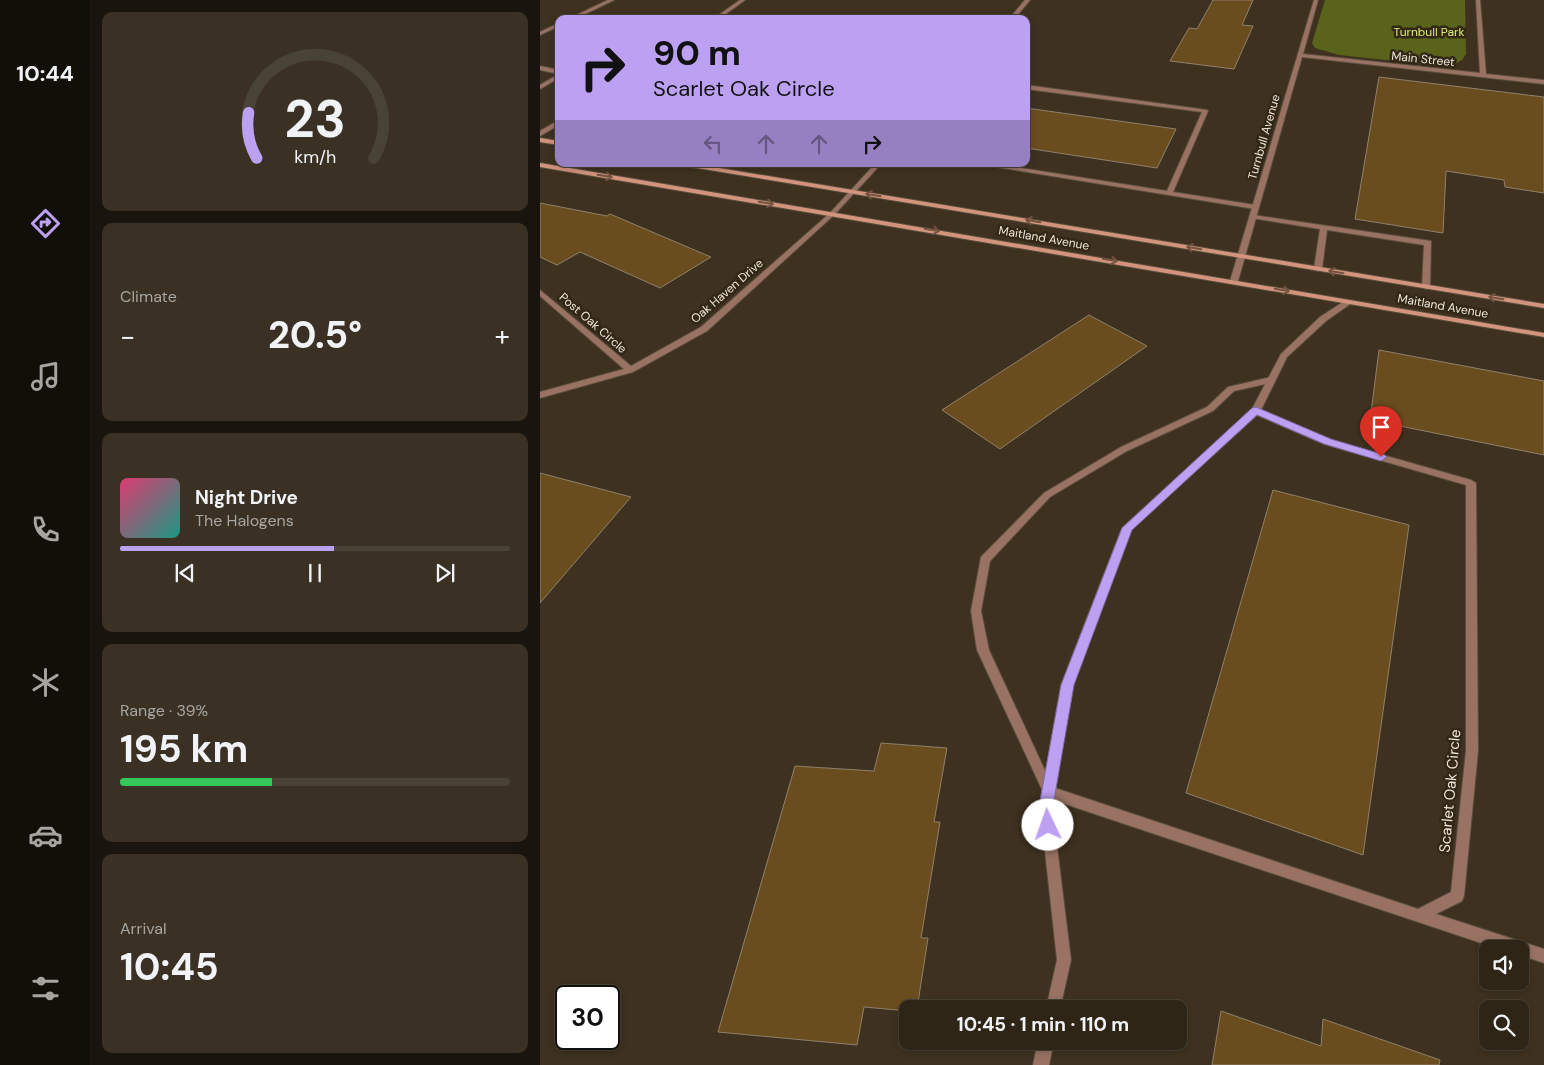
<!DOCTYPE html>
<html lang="en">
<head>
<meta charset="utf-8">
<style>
  body { margin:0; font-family:"DM Sans",sans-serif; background:#3a3124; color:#f1f3f6; height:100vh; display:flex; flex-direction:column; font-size:19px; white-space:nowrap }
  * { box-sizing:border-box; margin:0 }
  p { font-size:16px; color:#a7a5a1 }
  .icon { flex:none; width:28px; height:28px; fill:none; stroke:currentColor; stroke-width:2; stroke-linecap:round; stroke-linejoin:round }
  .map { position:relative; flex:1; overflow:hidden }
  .side { display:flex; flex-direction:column; gap:12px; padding:12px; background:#19140d; width:450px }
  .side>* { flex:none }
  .top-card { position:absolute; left:15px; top:15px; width:475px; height:152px; border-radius:10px; box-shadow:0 2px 8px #0003,0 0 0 1px #494236; background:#bca0f2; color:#111; overflow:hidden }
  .tools { position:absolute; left:939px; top:940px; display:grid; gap:10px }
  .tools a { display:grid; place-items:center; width:50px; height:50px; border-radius:10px; background:#2e2517; box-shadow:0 2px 8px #0003,0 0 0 1px #494236; font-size:25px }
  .speed { position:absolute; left:15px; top:985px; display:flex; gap:10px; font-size:25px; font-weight:700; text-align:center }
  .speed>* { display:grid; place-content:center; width:65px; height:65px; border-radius:50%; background:#2e2517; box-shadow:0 2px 8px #0003,0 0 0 1px #494236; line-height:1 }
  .speed .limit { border:2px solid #111; border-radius:8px; background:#fff; color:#111 }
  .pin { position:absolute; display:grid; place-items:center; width:42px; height:42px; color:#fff; margin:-51px -21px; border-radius:50% 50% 50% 0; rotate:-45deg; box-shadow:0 0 5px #0007 }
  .pin .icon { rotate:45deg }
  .me { position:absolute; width:55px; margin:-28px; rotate:357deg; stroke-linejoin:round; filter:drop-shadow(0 0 4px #0008) }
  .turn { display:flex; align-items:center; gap:18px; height:105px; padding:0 15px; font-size:22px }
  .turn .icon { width:65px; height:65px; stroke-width:2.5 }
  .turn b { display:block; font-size:35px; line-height:42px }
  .lanes { display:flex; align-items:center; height:48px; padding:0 15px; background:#0003; justify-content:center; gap:25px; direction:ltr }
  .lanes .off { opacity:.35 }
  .big { font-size:38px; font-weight:700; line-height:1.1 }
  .side .card { flex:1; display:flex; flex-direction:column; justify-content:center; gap:8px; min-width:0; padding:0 18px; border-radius:10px; background:#3a3124 }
  .side .dial { align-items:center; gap:0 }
  .dial svg { height:130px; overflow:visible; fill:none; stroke:#494236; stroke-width:7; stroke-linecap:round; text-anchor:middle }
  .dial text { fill:#f1f3f6; stroke:none }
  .song { display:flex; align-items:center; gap:15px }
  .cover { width:60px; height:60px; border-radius:8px; background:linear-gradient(135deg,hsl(340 70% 55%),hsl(170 70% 35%)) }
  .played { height:5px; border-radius:2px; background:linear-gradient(90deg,#bca0f2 55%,#494236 55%) }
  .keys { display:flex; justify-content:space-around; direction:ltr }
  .heat { display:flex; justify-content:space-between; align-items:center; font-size:28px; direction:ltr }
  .charge { height:8px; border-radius:4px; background:linear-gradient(90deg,#34c759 39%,#494236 0) }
  .trip { position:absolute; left:359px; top:1000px; width:288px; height:50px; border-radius:10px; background:#2e2517; box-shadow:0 2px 8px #0003,0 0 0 1px #494236; font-weight:700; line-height:50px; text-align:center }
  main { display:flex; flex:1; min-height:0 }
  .menu { display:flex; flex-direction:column; width:90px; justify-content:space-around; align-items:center; background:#120f09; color:#a7a5a1 }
  .menu .icon { width:35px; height:35px }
  .menu .active { color:#bca0f2 }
  .menu b { font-size:22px; color:#f1f3f6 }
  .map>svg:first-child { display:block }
  .green { fill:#596319 }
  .building { fill:#6a4d1f; stroke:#8f806b }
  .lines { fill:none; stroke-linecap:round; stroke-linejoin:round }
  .service-casing { stroke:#5a4e3d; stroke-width:2 }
  .minor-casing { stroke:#5a4e3d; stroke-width:2 }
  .tertiary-casing { stroke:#5a4e3d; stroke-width:2 }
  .secondary-casing { stroke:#5a4e3d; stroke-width:2 }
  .service { fill:#997264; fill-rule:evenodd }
  .minor { fill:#997264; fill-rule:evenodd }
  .tertiary { fill:#997264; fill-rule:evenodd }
  .secondary { fill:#d3947e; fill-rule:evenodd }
  .oneway { stroke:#73533f }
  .route { fill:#bca0f2; stroke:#7a689d }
  .labels { text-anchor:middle; stroke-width:5; stroke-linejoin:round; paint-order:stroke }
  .far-park-label { font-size:12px; fill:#daee71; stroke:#332715 }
  .far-street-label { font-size:12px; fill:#eee6db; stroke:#332715 }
  .street-label { font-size:15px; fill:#eee6db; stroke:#332715 }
</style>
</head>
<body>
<main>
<nav class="menu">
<b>10:44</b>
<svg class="icon active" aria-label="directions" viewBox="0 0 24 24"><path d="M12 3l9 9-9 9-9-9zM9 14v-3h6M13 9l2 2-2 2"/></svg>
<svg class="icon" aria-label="music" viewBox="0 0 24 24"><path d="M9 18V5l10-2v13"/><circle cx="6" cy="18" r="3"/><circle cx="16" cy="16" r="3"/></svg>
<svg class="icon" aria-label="phone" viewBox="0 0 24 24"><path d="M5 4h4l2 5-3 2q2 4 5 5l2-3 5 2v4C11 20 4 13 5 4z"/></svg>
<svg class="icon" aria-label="climate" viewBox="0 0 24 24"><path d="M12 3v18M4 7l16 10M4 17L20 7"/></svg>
<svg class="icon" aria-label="car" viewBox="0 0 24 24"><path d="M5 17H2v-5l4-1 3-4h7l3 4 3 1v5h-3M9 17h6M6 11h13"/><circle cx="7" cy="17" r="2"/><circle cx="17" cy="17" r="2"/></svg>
<svg class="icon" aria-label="filters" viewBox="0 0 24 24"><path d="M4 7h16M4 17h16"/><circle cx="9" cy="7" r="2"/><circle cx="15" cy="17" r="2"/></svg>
</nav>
<section class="side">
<div class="card dial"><svg viewBox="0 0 100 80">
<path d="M14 69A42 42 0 1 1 86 69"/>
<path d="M14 69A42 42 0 0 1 9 41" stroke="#bca0f2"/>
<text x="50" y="56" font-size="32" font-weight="700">23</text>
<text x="50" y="72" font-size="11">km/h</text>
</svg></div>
<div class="card"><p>Climate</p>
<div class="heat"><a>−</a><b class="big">20.5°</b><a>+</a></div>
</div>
<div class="card">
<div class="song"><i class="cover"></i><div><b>Night Drive</b><p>The Halogens</p></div></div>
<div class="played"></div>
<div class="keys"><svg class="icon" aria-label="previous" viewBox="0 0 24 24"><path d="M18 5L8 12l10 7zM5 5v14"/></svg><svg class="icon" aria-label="pause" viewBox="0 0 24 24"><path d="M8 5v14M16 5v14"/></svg><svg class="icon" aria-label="next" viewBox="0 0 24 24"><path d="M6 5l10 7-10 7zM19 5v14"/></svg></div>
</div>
<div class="card"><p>Range · 39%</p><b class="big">195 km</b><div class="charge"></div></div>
<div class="card"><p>Arrival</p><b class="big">10:45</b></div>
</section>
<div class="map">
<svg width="1004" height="1065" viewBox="0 0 1004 1065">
  <rect width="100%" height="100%" fill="#3e311f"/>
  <path class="green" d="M785,0H925L926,54L922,60L911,66L893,65L799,55L775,48L772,43Z"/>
  <g class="building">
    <path d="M673,0H713L702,25L713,26L694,69L630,61L649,28L657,29Z"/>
    <path d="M839,77L1004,97V193L965,187L964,180L906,171L903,233L815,219Z"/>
    <path d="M486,108L636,129L617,168L486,148Z"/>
    <path d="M0,203L67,216L70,214L171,257L120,288L40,252L17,265L0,257Z"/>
    <path d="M549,315L607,346L460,449L402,410Z"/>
    <path d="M839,350L1004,381V455L830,420Z"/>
    <path d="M0,473L91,497L0,603Z"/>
    <path d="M733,490L869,525L823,855L646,793Z"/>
    <path d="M341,743L407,748L394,822H400L381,938H388L377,1009H368V1011L324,1007L317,1045L178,1032L255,766L334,771Z"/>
    <path d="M681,1011L781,1046L783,1019L900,1060L899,1065H672Z"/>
  </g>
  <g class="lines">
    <g class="service-casing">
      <g id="service">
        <path d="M68,0H74L35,19H28Z"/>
        <path d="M19,23V26L0,35V32Z"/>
        <path d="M0,66L19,70V74L0,70Z"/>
        <path d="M19,74V78L0,89V85Z"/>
        <path d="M486,85L667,110L668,111L633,192L715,205L718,207L715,209L444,165L443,164H456L627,191L662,112L486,89Z"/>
        <path d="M713,215L891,241L890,287L886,289L882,287L884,245L787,230L782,269L778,271L774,269L780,229L711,218L710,217Z"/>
        <path d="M731,377L734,378V382L694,391L673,411L587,451L510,497L450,561L441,611L449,650L515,792L513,796L509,798L505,796L437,650L431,611L441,557L504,493L581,447L667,407L688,387Z"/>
      </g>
    </g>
    <g class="minor-casing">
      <g id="minor">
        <path d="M200,0H205L179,19H173Z"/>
        <path d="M774,0H778L763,54L940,73L936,0H940L946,74L1004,80V84L762,57L698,281L694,283H691L690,281Z"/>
        <path d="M19,120V125L0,136V131Z"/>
        <path d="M290,213L295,214L167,331L93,372L0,398V392L84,369L0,296V290L91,366L161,327Z"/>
        <path d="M806,300H809L813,302L786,321L747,357L721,410L790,440L931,480L936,483L938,751L924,896L922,901L896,914L1004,949V963L980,955V949H959L513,800L512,806L531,960L520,1009H506L517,960L500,806L521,685L582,528L712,409L741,354L780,317ZM717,415L784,444L926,485V751L911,892L878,909L515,788L533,685L591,530Z"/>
        <path d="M498,1041H514L509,1065H493Z"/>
      </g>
    </g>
    <g class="tertiary-casing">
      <g id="tertiary">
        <path d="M485,0H490L474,19H469Z"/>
        <path d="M335,164H341L294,215H290V213Z"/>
      </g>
    </g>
    <g class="secondary-casing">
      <g id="secondary">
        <path d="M0,138L19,141V145L0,142Z"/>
        <path d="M0,163L1004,333V337L0,167Z"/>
        <path d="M142,164H155L1004,304V308L145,166Z"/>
      </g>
    </g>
    <use href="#service" class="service"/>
    <use href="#minor" class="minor"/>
    <use href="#tertiary" class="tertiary"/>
    <use href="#secondary" class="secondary"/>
  </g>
  <defs><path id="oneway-shaft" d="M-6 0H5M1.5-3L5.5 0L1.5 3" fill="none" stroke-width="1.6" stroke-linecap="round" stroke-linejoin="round" transform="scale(1.25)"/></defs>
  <g class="oneway">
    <use href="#oneway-shaft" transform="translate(65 176) rotate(10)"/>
    <use href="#oneway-shaft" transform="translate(333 195) rotate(-171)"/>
    <use href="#oneway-shaft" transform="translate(226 203) rotate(10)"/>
    <use href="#oneway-shaft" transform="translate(493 221) rotate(-171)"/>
    <use href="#oneway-shaft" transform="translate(392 230) rotate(10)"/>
    <use href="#oneway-shaft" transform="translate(654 248) rotate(-171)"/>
    <use href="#oneway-shaft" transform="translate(570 260) rotate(10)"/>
    <use href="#oneway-shaft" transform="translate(796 272) rotate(-171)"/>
    <use href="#oneway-shaft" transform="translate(742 290) rotate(10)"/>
    <use href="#oneway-shaft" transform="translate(956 298) rotate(-171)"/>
  </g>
  <path class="route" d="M716,407L791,439L845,455L847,457L841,461L784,444L717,415L592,530L534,685L513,806L515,825L513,830L508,832L503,830L499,806L521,685L582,528L712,408Z"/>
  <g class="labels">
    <g class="far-park-label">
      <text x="889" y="36">Turnbull Park</text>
    </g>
    <g class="far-street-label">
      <text transform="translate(883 59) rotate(6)" y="4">Main Street</text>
      <text transform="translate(724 137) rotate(-74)" y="4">Turnbull Avenue</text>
      <text transform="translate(504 238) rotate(10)" y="4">Maitland Avenue</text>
      <text transform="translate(187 291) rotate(-41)" y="4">Oak Haven Drive</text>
      <text transform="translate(903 306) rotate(10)" y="4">Maitland Avenue</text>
      <text transform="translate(53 323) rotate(41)" y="4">Post Oak Circle</text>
    </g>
    <g class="street-label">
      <text transform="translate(910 791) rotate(-85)" y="5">Scarlet Oak Circle</text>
    </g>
  </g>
</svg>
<div class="tools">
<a><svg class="icon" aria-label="sound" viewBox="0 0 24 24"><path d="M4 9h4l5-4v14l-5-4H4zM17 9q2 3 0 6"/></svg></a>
<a><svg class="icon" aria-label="search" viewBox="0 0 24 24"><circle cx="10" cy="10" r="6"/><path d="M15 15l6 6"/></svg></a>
</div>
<div class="speed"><div class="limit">30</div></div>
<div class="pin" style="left:841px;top:457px;background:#d93025"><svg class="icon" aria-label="arrive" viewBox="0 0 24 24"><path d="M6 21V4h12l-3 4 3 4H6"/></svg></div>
<svg class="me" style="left:508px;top:825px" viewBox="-20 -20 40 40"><circle r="19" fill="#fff"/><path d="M0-13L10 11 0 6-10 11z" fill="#bca0f2"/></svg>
<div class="trip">10:45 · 1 min · 110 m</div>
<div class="top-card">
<div class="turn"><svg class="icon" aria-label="right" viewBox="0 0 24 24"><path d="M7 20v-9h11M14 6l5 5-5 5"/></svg><div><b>90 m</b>Scarlet Oak Circle</div></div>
<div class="lanes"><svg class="icon off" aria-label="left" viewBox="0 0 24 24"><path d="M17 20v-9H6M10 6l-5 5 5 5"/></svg><svg class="icon off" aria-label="ahead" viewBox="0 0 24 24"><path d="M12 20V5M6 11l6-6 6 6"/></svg><svg class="icon off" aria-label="ahead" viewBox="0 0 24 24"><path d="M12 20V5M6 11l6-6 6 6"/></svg><svg class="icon" aria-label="right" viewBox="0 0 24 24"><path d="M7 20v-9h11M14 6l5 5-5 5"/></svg></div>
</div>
</div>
</main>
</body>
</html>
